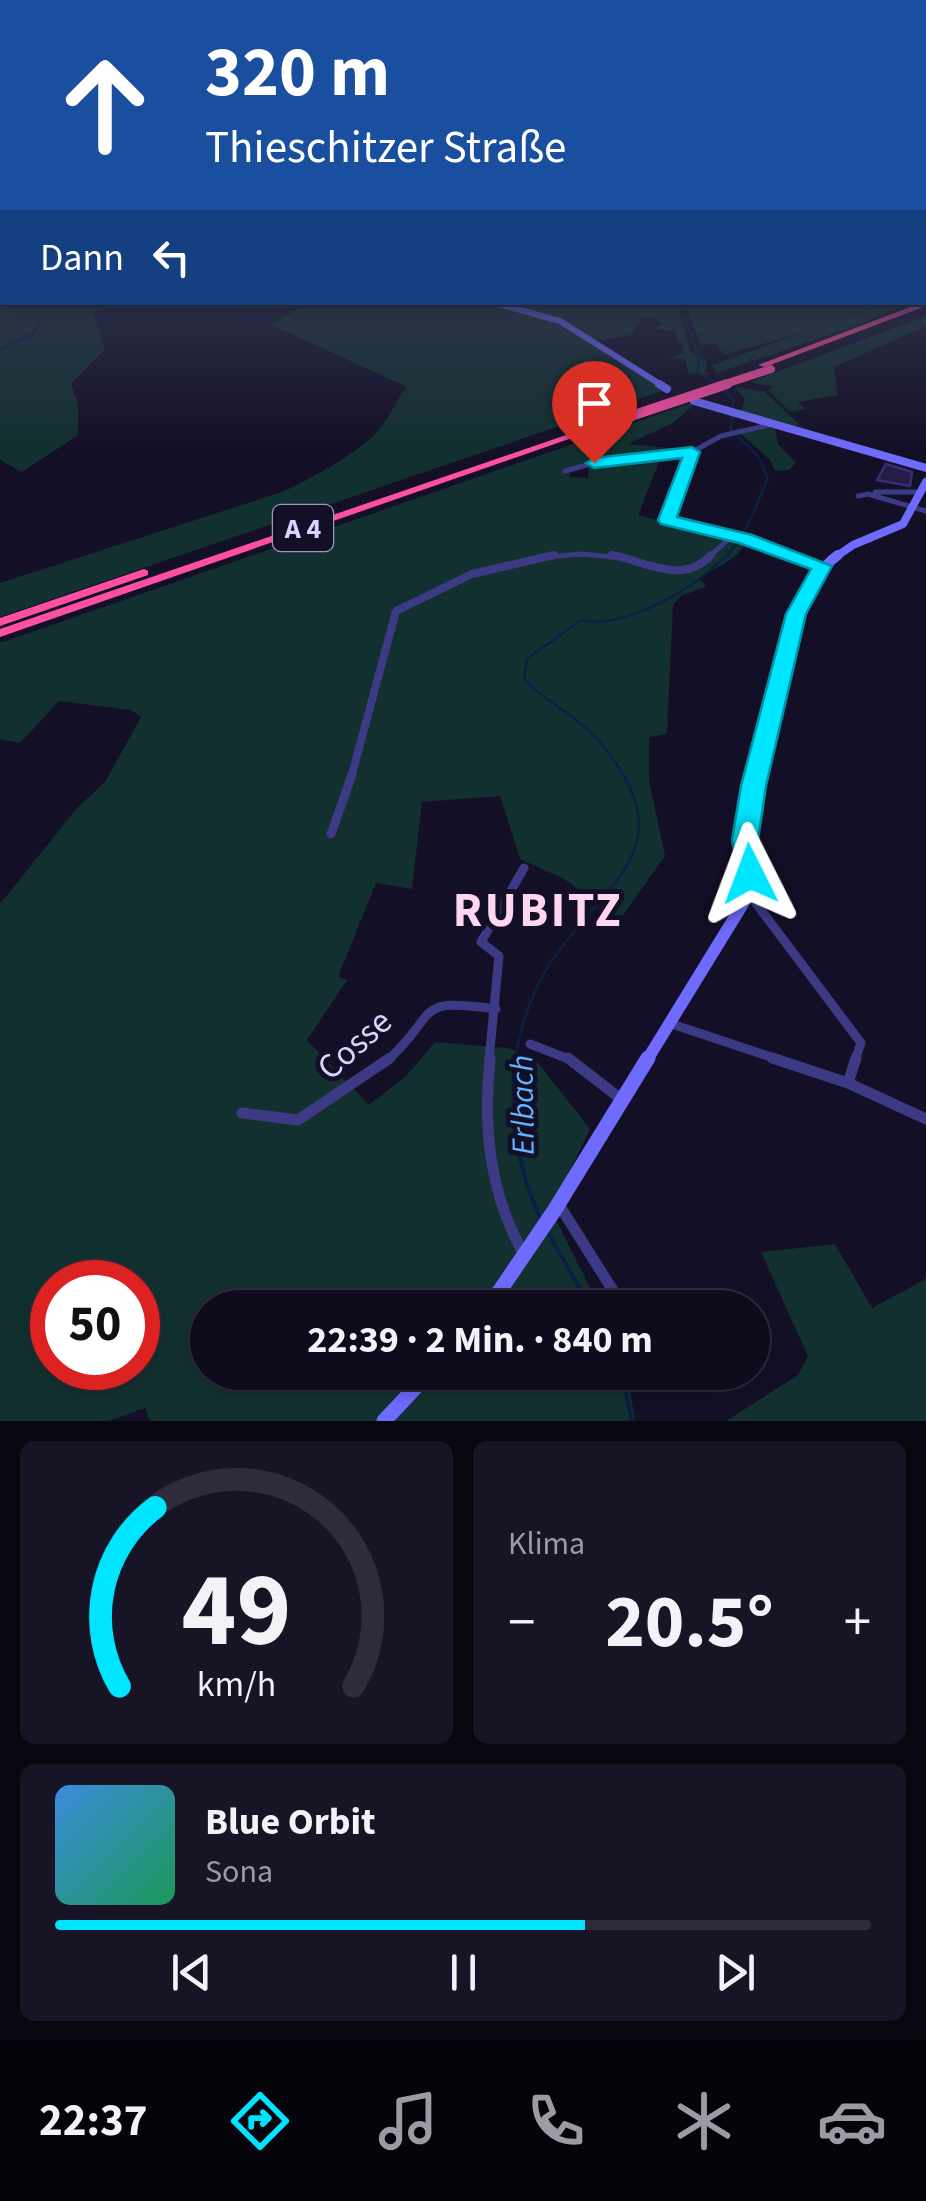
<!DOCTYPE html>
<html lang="de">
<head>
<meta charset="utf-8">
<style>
  body { margin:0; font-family:"Source Sans 3",sans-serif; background:#171425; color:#f1f3f6; height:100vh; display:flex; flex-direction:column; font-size:38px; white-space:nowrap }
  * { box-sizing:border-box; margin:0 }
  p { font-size:32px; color:#9b9ba3 }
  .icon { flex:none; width:55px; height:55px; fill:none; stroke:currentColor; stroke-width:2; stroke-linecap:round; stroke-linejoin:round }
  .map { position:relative; height:1421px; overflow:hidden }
  .details { display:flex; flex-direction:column; gap:20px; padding:20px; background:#08060f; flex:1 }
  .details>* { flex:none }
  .top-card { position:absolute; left:0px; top:0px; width:928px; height:305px; box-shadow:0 5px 15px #0003,0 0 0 2px #2e2b3b; background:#1a4fa0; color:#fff; overflow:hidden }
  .speed { position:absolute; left:30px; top:1260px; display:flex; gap:20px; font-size:50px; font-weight:700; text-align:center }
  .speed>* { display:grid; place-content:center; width:130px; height:130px; border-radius:50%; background:#0e0b1c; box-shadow:0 5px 15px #0003,0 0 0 2px #2e2b3b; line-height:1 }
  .speed .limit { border:15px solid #d22; background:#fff; color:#111 }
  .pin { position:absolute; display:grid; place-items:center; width:85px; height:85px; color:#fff; margin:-102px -42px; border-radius:50% 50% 50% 0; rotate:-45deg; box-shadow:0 0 10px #0007 }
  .pin .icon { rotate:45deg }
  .me { position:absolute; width:110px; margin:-55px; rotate:357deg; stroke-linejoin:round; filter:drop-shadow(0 0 8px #0008) }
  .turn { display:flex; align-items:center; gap:35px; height:210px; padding:0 40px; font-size:45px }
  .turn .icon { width:130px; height:130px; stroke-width:2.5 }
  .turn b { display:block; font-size:70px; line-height:85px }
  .then { display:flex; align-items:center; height:95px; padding:0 40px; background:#0003; gap:20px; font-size:38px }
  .big { font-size:75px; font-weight:700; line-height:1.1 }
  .details .tile { flex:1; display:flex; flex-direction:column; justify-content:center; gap:15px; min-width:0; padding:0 35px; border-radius:15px; background:#171425 }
  .details .dial { align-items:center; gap:0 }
  .dial svg { height:260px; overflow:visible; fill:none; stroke:#2e2b3b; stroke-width:7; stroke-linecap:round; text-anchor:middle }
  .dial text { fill:#f1f3f6; stroke:none }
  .song { display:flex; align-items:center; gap:30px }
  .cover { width:120px; height:120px; border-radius:15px; background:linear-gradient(135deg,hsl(210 70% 55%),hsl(150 70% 35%)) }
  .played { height:10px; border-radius:5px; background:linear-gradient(90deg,#00e5ff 65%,#2e2b3b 65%) }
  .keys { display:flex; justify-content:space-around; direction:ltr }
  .heat { display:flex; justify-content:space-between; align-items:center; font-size:55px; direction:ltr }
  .details .tiles { flex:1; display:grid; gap:20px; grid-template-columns:1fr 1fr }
  .tile:last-child { grid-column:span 2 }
  .trip { position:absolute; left:190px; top:1290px; width:580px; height:100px; border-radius:50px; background:#0e0b1c; box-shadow:0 5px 15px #0003,0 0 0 2px #2e2b3b; font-weight:700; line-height:100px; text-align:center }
  .tabs { display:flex; height:160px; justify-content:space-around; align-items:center; background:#06040b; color:#9b9ba3 }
  .tabs .icon { width:70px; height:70px }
  .tabs .active { color:#00e5ff }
  .tabs b { font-size:45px; color:#f1f3f6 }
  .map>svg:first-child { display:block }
  .green { fill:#12302f; fill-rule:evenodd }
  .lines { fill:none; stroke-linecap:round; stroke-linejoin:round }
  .stream-far1 { stroke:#0a1f44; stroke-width:2.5 }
  .stream { stroke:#0a1f44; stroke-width:4 }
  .building { fill:#241b47; stroke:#3b2d73; stroke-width:2.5 }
  .street-far3 { stroke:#3d3a85; stroke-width:5 }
  .street-far2 { stroke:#3d3a85; stroke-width:8 }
  .street-far1 { stroke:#3d3a85; stroke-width:9 }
  .street { stroke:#3d3a85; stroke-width:11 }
  .secondary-far4 { stroke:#6f6bff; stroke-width:6 }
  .secondary-far3 { stroke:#6f6bff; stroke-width:8 }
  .secondary-far2 { stroke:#6f6bff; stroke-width:10 }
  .secondary-far1 { stroke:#6f6bff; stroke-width:12 }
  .secondary { stroke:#6f6bff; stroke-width:15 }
  .highway { fill:#ff4fa3; fill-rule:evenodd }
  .highway-bridge-far1 { stroke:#ff4fa3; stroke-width:8 }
  .highway-bridge { stroke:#ff4fa3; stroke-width:10 }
  .route { fill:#00e5ff; stroke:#0095a6; stroke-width:2.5 }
  .labels { text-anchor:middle; stroke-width:10; stroke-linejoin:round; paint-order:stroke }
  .shield { fill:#130f26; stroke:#9e99be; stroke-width:2.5 }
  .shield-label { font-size:28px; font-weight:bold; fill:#d9d4ff }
  .water-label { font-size:32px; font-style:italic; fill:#62b6ff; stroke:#130f26 }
  .near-street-label { font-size:35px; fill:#d9d4ff; stroke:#130f26 }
  .near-district-label { font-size:48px; font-weight:bold; letter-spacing:2.5px; fill:#ffd6f0; stroke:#130f26 }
</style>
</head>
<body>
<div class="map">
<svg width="926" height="1421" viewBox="0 0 926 1421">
  <rect width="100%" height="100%" fill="#130f26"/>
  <g class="green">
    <path d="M0,252L2,302L115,303L93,312L105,349L71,384L78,404V435L22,472L0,460Z"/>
    <path d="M486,302L562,324L665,390L0,617V583L282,492C314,477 350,458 376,433C387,423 396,400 407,387L272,325L307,303Z"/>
    <path d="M502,303H672L678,307L690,351L707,361L705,371L710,375L688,373L685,359L670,358L683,353V346L676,339L677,331L655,329L662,323L657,319L642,318L630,336L595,340L554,317Z"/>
    <path d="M685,303H883L813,329L887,303H910L849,328L717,373L712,365L810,330L724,355L716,344L701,345Z"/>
    <path d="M926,316V326L834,367L838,395L798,402L805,409L790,412L768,390L774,387L750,382Z"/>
    <path d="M739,387L765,392L802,427L740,413L745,399L735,388Z"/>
    <path d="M691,403L695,404L671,424L628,444L690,450L593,462L571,470L569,477L589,478L588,466L595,464L661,457L638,515L745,545L736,556L699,579L707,586L681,596L673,605L667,734L649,737V781L665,856L620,919L564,879L520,859L500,796L422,802L412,889L376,883L338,977L347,980L307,1040L369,1105L406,1076L435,1042L506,1048L532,1055L590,1129L551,1210L600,1307L208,1308V1372L627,1373L635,1421H150L145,1408L109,1421H0V904L77,808L105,782L141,717L131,710L59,701L20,743L0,739V643ZM52,1282H138V1368H52Z"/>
    <path d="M763,427L775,428L778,444L796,463L789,470L775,471L770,460L740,433Z"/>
    <path d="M791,614L803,619L769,775L753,767Z"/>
    <path d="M835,1244L872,1308L926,1279V1421H726L798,1375L808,1356L761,1252Z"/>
  </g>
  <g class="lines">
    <g class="stream-far1">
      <path d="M679,302L699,359L697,372L717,384"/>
      <path d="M0,350L33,334L52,302"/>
      <path d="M515,1060C521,1025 532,989 553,959C609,878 686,848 601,743C579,717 547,703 524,679L527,659L581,620C628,631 709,581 737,543C751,523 758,500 768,479L758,456L731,430L734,402L724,388"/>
    </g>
    <g class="stream">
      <path d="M515,1058C510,1116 516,1166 541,1220"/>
      <path d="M547,1231L591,1308"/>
      <path d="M621,1372L632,1421"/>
    </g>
  </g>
  <path class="building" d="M886,464L912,472L910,486L877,480Z"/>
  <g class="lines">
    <g class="street-far3">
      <path d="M692,452L667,520L745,539L799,558"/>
      <path d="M565,471L594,463L692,452L721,436L773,424"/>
      <path d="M875,492H920"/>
      <path d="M858,496L868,494L926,511"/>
      <path d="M536,558L582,554L624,558"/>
      <path d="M708,558L732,536"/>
    </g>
    <g class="street-far2">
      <path d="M612,555C645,561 683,586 711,555"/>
      <path d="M791,555L822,566"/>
      <path d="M351,778L396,611L472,574L554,555"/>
    </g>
    <g class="street-far1">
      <path d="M331,834L352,775"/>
      <path d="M749,894L861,1043L855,1060"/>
      <path d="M672,1024L780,1060"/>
      <path d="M530,1044L571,1060"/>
      <path d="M388,1060C441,1012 411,997 496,1009"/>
      <path d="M489,1060L499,956L481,942L524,868"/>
    </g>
    <g class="street">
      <path d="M490,1058C483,1127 489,1195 525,1256"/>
      <path d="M568,1058L621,1099"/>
      <path d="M772,1058L848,1083L926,1119"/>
      <path d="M848,1083L856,1058"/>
      <path d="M242,1113L298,1120L390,1058"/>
      <path d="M558,1203L624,1308"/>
    </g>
    <path class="secondary-far4" d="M491,302L560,321L663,386"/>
    <g class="secondary-far3">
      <path d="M659,384L667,389"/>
      <path d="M694,401L926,468"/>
      <path d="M834,558L853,545L903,524L926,482"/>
    </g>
    <path class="secondary-far2" d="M756,778C770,719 788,589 838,555"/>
    <path class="secondary-far1" d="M647,1060L749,894L745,840L757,775"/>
    <g class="secondary">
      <path d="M488,1308L554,1211L648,1058"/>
      <path d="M384,1421L430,1372"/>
    </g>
    <g class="highway">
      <path d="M926,301V306L765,367L758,365Z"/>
      <path d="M604,422L612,424L0,637V629Z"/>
      <path d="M144,569L148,571V575L0,626V618Z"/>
    </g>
    <path class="highway-bridge-far1" d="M719,386L771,369"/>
    <path class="highway-bridge" d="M607,424L727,384"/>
  </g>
  <linearGradient id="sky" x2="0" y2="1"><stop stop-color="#0a0815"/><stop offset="0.56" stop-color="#333752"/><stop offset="1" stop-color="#333752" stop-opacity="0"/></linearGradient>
  <rect width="926" height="450" fill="url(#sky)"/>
  <path class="route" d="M692,447L700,452L677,517L752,535L832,566L806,614L766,786L758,840L763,874L759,882L750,885L740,882L732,840L741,786L786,614L811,569L739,543L661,524L658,520L682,458L594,468L586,463L594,458Z"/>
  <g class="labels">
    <rect class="shield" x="273" y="505" width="60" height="46" rx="8"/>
    <g class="shield-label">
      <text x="303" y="538">A 4</text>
    </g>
    <g class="water-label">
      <text transform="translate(522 1105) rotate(-91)" y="11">Erlbach</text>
    </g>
    <g class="near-street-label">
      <text transform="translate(354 1044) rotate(-42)" y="12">Cosse</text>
    </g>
    <g class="near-district-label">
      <text x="538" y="926">RUBITZ</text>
    </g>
  </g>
</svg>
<div class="speed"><div class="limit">50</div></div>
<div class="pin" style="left:594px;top:463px;background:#d93025"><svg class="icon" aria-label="arrive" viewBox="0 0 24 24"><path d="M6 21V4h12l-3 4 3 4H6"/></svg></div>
<svg class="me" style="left:750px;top:874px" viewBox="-20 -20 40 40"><path d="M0-17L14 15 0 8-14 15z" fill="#00e5ff" stroke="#fff" stroke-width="4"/></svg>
<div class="trip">22:39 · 2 Min. · 840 m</div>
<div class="top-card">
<div class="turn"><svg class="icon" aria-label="ahead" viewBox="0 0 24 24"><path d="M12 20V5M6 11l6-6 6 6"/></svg><div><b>320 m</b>Thieschitzer Straße</div></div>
<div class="then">Dann<svg class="icon" aria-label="left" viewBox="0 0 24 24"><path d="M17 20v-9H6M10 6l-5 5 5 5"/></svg></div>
</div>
</div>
<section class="details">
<div class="tiles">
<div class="tile dial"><svg viewBox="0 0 100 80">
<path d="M14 69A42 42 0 1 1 86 69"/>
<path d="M14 69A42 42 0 0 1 25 14" stroke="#00e5ff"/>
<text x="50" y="56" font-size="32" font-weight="700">49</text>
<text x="50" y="72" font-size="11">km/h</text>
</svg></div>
<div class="tile"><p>Klima</p>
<div class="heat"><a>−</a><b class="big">20.5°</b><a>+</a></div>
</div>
<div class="tile">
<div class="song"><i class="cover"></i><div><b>Blue Orbit</b><p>Sona</p></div></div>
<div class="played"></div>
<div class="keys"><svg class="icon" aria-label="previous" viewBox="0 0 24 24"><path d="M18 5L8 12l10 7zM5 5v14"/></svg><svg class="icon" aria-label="pause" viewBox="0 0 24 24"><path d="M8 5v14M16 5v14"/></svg><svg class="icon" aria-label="next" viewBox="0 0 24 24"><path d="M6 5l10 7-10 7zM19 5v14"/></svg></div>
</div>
</div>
</section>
<nav class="tabs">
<b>22:37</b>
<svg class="icon active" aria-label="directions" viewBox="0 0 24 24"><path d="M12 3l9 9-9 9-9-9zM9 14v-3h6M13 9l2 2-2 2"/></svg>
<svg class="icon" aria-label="music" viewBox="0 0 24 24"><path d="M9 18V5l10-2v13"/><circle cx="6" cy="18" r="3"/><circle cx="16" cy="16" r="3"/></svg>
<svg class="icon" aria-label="phone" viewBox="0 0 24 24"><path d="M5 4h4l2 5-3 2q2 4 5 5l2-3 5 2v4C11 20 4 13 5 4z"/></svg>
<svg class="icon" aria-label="climate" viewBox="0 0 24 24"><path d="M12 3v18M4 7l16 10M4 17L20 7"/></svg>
<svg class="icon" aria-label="car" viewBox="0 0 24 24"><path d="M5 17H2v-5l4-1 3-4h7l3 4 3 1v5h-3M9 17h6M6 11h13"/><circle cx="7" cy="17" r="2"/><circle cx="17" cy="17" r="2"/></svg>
</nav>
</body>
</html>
